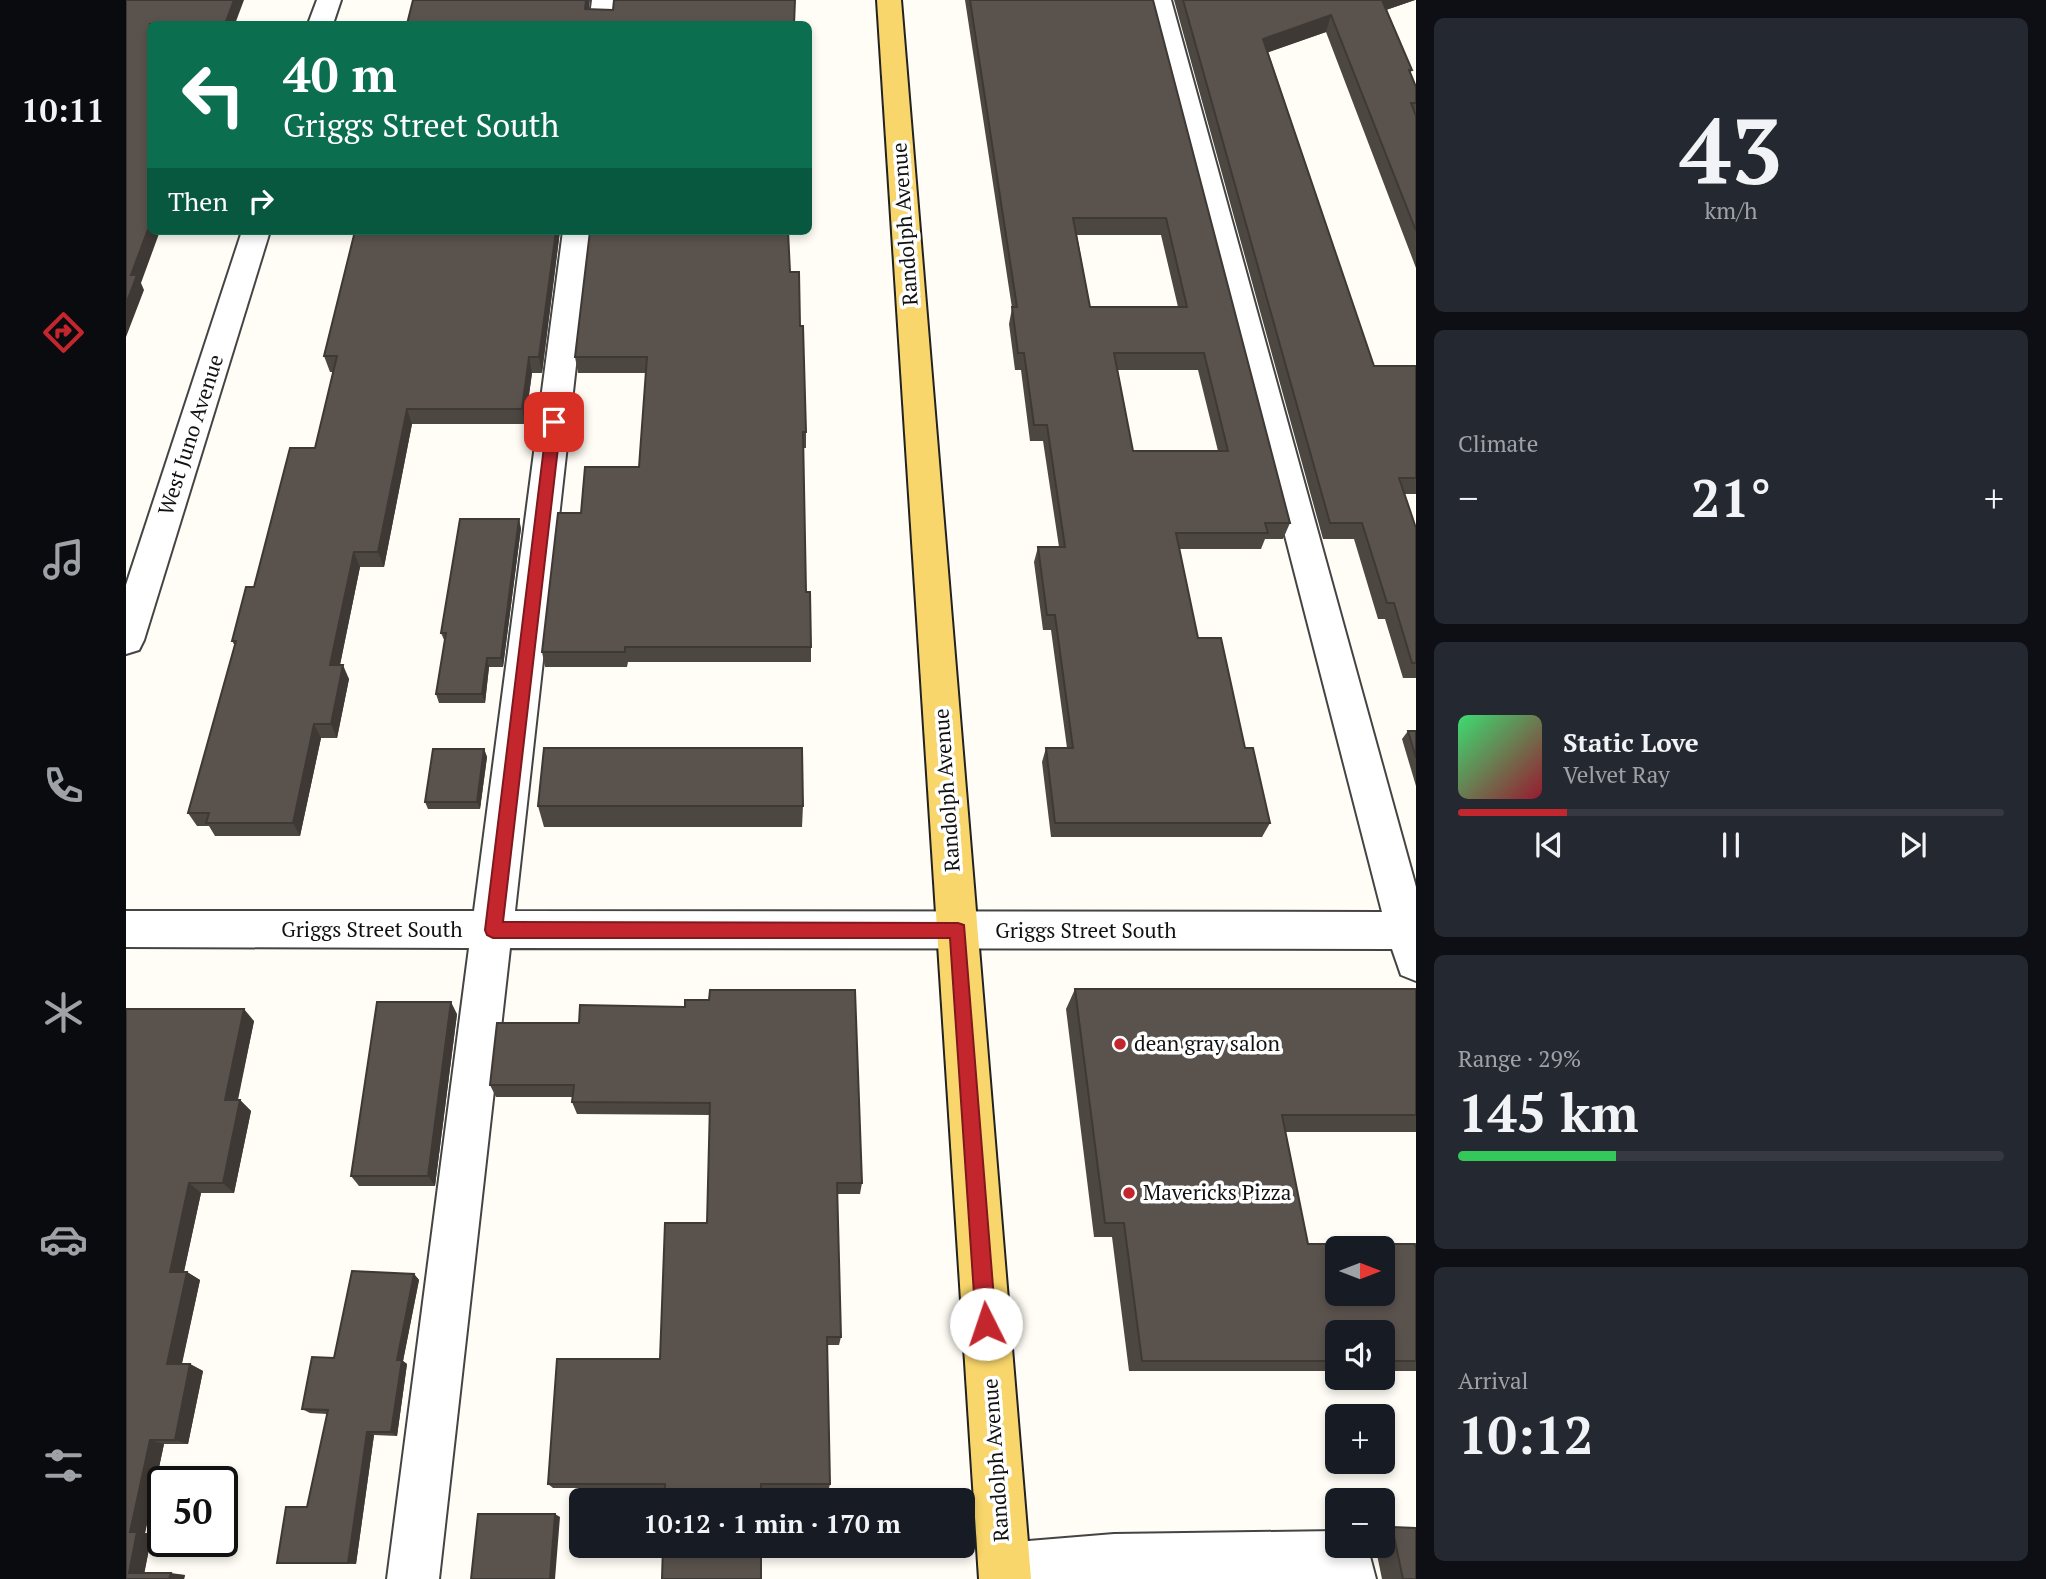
<!DOCTYPE html>
<html lang="en">
<head>
<meta charset="utf-8">
<style>
  body { margin:0; font-family:"PT Serif",serif; background:#242831; color:#f1f3f6; height:100vh; display:flex; flex-direction:column; font-size:26px; white-space:nowrap }
  * { box-sizing:border-box; margin:0 }
  p { font-size:23px; color:#9ea1a6 }
  .icon { flex:none; width:38px; height:38px; fill:none; stroke:currentColor; stroke-width:2; stroke-linecap:round; stroke-linejoin:round }
  .map { position:relative; flex:1; overflow:hidden }
  .sheet { display:flex; flex-direction:column; gap:18px; padding:18px; background:#0d0f14; width:630px }
  .sheet>* { flex:none }
  .top-card { position:absolute; left:21px; top:21px; width:665px; height:214px; border-radius:10px; box-shadow:0 4px 10px #0003; background:#0b6e4f; color:#fff; overflow:hidden }
  .needle { width:46px; rotate:90deg }
  .fabs { position:absolute; left:1199px; top:1236px; display:grid; gap:14px }
  .fabs a { display:grid; place-items:center; width:70px; height:70px; border-radius:10px; background:#171b24; box-shadow:0 4px 10px #0003; font-size:35px }
  .speed { position:absolute; left:21px; top:1466px; display:flex; gap:14px; font-size:35px; font-weight:700; text-align:center }
  .speed>* { display:grid; place-content:center; width:91px; height:91px; border-radius:50%; background:#171b24; box-shadow:0 4px 10px #0003; line-height:1 }
  .speed .limit { border:4px solid #111; border-radius:10px; background:#fff; color:#111 }
  .pin { position:absolute; display:grid; place-items:center; width:60px; height:60px; color:#fff; margin:-30px; border-radius:14px; box-shadow:0 4px 10px #0006 }
  .me { position:absolute; width:77px; margin:-38px; rotate:356deg; stroke-linejoin:round; filter:drop-shadow(0 0 5px #0008) }
  .turn { display:flex; align-items:center; gap:24px; height:147px; padding:0 21px; font-size:32px }
  .turn .icon { width:91px; height:91px; stroke-width:2.5 }
  .turn b { display:block; font-size:49px; line-height:60px }
  .then { display:flex; align-items:center; height:66px; padding:0 21px; background:#0003; gap:14px; font-size:26px }
  .big { font-size:52px; font-weight:700; line-height:1.1 }
  .sheet .card { flex:1; display:flex; flex-direction:column; justify-content:center; gap:10px; min-width:0; padding:0 24px; border-radius:10px; background:#242831 }
  .sheet .dial { align-items:center; gap:0 }
  .dial b { font-size:91px; line-height:1 }
  .song { display:flex; align-items:center; gap:21px }
  .cover { width:84px; height:84px; border-radius:10px; background:linear-gradient(135deg,hsl(140 70% 55%),hsl(350 70% 35%)) }
  .played { height:7px; border-radius:4px; background:linear-gradient(90deg,#c4262e 20%,#363941 20%) }
  .keys { display:flex; justify-content:space-around; direction:ltr }
  .heat { display:flex; justify-content:space-between; align-items:center; font-size:38px; direction:ltr }
  .charge { height:10px; border-radius:5px; background:linear-gradient(90deg,#34c759 29%,#363941 0) }
  .trip { position:absolute; left:443px; top:1488px; width:406px; height:70px; border-radius:10px; background:#171b24; box-shadow:0 4px 10px #0003; font-weight:700; line-height:70px; text-align:center }
  main { display:flex; flex:1; min-height:0 }
  .tabs { display:flex; flex-direction:column; width:126px; justify-content:space-around; align-items:center; background:#090b0e; color:#9ea1a6 }
  .tabs .icon { width:49px; height:49px }
  .tabs .active { color:#c4262e }
  .tabs b { font-size:32px; color:#f1f3f6 }
  .map>svg:first-child { display:block }
  .lines { fill:none; stroke-linecap:round; stroke-linejoin:round }
  .minor-casing { stroke:#444; stroke-width:4 }
  .major-casing { stroke:#222; stroke-width:4 }
  .minor { fill:#fff; fill-rule:evenodd }
  .major { fill:#f9d66b; fill-rule:evenodd }
  .wall { fill:#4d4742; fill-rule:evenodd }
  .shaded-wall { fill:#3f3936 }
  .building { fill:#5a524d; stroke:#3f3936; stroke-width:2; fill-rule:evenodd }
  .route { fill:#c4262e; stroke:#7f191e; stroke-width:2 }
  .poi-dot { fill:#c4262e; stroke:#fff; stroke-width:2.5 }
  .labels { text-anchor:middle; stroke-width:7; stroke-linejoin:round; paint-order:stroke }
  .street-label { font-size:21px; fill:#111; stroke:#fff }
  .poi-label { font-size:21px; fill:#111; stroke:#fff; text-anchor:start }
</style>
</head>
<body>
<main>
<nav class="tabs">
<b>10:11</b>
<svg class="icon active" aria-label="directions" viewBox="0 0 24 24"><path d="M12 3l9 9-9 9-9-9zM9 14v-3h6M13 9l2 2-2 2"/></svg>
<svg class="icon" aria-label="music" viewBox="0 0 24 24"><path d="M9 18V5l10-2v13"/><circle cx="6" cy="18" r="3"/><circle cx="16" cy="16" r="3"/></svg>
<svg class="icon" aria-label="phone" viewBox="0 0 24 24"><path d="M5 4h4l2 5-3 2q2 4 5 5l2-3 5 2v4C11 20 4 13 5 4z"/></svg>
<svg class="icon" aria-label="climate" viewBox="0 0 24 24"><path d="M12 3v18M4 7l16 10M4 17L20 7"/></svg>
<svg class="icon" aria-label="car" viewBox="0 0 24 24"><path d="M5 17H2v-5l4-1 3-4h7l3 4 3 1v5h-3M9 17h6M6 11h13"/><circle cx="7" cy="17" r="2"/><circle cx="17" cy="17" r="2"/></svg>
<svg class="icon" aria-label="filters" viewBox="0 0 24 24"><path d="M4 7h16M4 17h16"/><circle cx="9" cy="7" r="2"/><circle cx="15" cy="17" r="2"/></svg>
</nav>
<div class="map">
<svg width="1290" height="1579" viewBox="0 0 1290 1579">
  <rect width="100%" height="100%" fill="#fffdf5"/>
  <g class="lines">
    <g class="minor-casing">
      <g id="minor">
        <path d="M191,0H215L207,24H182Z"/>
        <path d="M466,0H490L487,24H463Z"/>
        <path d="M1021,0H1045L1290,887V981L1275,975L1266,949L384,948L313,1579H261L343,948L0,947V911H348L437,231H465L389,911L1256,912Z"/>
        <path d="M116,231H144L18,640L13,650L0,654V585Z"/>
        <path d="M1211,1531V1545H1241L1250,1579H857L853,1569L861,1551L879,1543L988,1534Z"/>
      </g>
    </g>
    <g class="major-casing">
      <path id="major" d="M751,0H775L905,1579H853Z"/>
    </g>
    <use href="#minor" class="minor"/>
    <use href="#major" class="major"/>
  </g>
  <g class="wall">
    <path d="M839,0H1027L1164,523L1157,539H1139L1135,549H1053L1072,638L1119,748L1144,823L1136,837H925L916,762L920,748H941L925,630H917L908,562L912,547H933L917,441H904L895,370H889L883,324L886,308ZM951,235H1035L1052,307H964ZM991,370H1072L1092,451H1007Z"/>
    <path d="M1048,0H1289L1260,10L1286,70L1284,74L1290,87V268L1200,32L1142,52L1248,366H1290V494H1279L1290,528V678H1277L1259,619H1252L1228,539H1197Z"/>
    <path d="M229,231H434L416,373H406L399,424H286L258,567H234L214,665L223,679L211,738H195L174,836H89L83,826H71L62,813L109,646L106,641L128,587L189,448L207,372H204L198,356Z"/>
    <path d="M664,272L674,326L680,432V448H677L680,592L685,647V662H502L501,667H419L416,652L455,513L513,467L520,373H452L449,357Z"/>
    <path d="M395,528L377,667H363L359,703H313L310,694L319,642L315,633Z"/>
    <path d="M1282,731H1290V786L1276,739Z"/>
    <path d="M358,749L361,757L354,809H302L299,802Z"/>
    <path d="M412,806H677L676,827H418Z"/>
    <path d="M949,989H1290V1132H1159L1182,1244L1290,1249V1371H1256V1332H1211V1371H1003L986,1237H968L940,1009Z"/>
    <path d="M0,1009L128,1021L112,1100H114L125,1111L108,1193H75L58,1272H61L74,1280L56,1364H64L77,1371L62,1444H38L19,1533L26,1534L18,1573L59,1575L58,1579H0Z"/>
    <path d="M331,1014L309,1186H233L225,1176Z"/>
    <path d="M453,1023L736,1183L734,1194H711L715,1337L713,1345H701L704,1484L703,1488H427L422,1484L534,1359L581,1223L584,1115L451,1114L446,1102L447,1097H370L364,1085Z"/>
    <path d="M288,1274L293,1280L277,1361L281,1364L271,1436L248,1435L230,1564H159L151,1563L181,1507L201,1414L184,1413L176,1409Z"/>
    <path d="M1266,1527L1290,1579H1256L1249,1545H1256V1529Z"/>
  </g>
  <g class="shaded-wall">
    <path d="M108,0H118L109,24H99Z"/>
    <path d="M460,0H464L461,24L459,9Z"/>
    <path d="M1254,0H1289L1248,14Z"/>
    <path d="M1205,15L1200,32L1132,56L1137,39Z"/>
    <path d="M24,224V231H34L15,283L18,290L0,337V304L5,275Z"/>
    <path d="M430,231H434L416,373L413,357Z"/>
    <path d="M403,357L406,373L399,424L396,409Z"/>
    <path d="M281,409L286,424L258,567L252,552Z"/>
    <path d="M393,519L395,528L377,667L375,658Z"/>
    <path d="M228,552L234,567L211,679L204,665Z"/>
    <path d="M361,658L363,667L359,703L356,694Z"/>
    <path d="M217,665L223,679L211,738L205,724Z"/>
    <path d="M188,724L195,738L174,836L167,823Z"/>
    <path d="M358,749L361,757L354,809L351,802Z"/>
    <path d="M325,1002L331,1014L309,1186L302,1176Z"/>
    <path d="M118,1009L128,1021L109,1111L99,1100Z"/>
    <path d="M114,1100L125,1111L108,1193L97,1183Z"/>
    <path d="M63,1183L75,1193L56,1280L44,1272Z"/>
    <path d="M61,1272L74,1280L54,1371L41,1364Z"/>
    <path d="M288,1274L293,1280L277,1361L281,1364L271,1436L265,1432L271,1360Z"/>
    <path d="M64,1364L77,1371L62,1444L49,1440Z"/>
    <path d="M241,1432L248,1435L230,1564L222,1563Z"/>
    <path d="M24,1440L38,1444L19,1533L26,1534L18,1575L3,1573L4,1532Z"/>
    <path d="M429,1514L434,1517L429,1579H424Z"/>
    <path d="M45,1573L59,1575L58,1579H43Z"/>
  </g>
  <g class="building">
    <path d="M0,0H108L99,24H24V224L5,275H11L0,304Z"/>
    <path d="M287,0H460L459,9L487,10L488,0H669L668,24H281Z"/>
    <path d="M844,0H1027L1164,523H1139L1142,533H1050L1072,638H1095L1119,748H1127L1144,823H929L920,748H947L929,615H921L912,547H939L921,425H908L898,353H892L886,307H891ZM947,218H1040L1061,307H964ZM988,353H1078L1102,451H1007Z"/>
    <path d="M1057,0H1256L1286,70H1283L1290,87V103H1285L1290,116V231L1205,15L1137,39L1248,366H1290V478H1273L1290,528V663H1286L1268,603H1261L1236,523H1204Z"/>
    <path d="M229,231H430L413,357H403L396,409H281L252,552H228L204,665H217L205,724H188L167,823H80L83,813H62L110,641H106L120,587H128L164,448H189L211,356H198Z"/>
    <path d="M464,231H662L664,272H673L674,326H677L680,432H677L680,592H684L685,647H499V652H416L432,513H455L459,467H513L521,357H449Z"/>
    <path d="M334,519H393L375,658H361L356,694H310L320,633H315Z"/>
    <path d="M1282,731H1290V758Z"/>
    <path d="M418,748H676L677,806H412Z"/>
    <path d="M307,749H358L351,802H299Z"/>
    <path d="M949,989H1290V1115H1156L1182,1244H1289L1290,1249V1361H1256V1332H1211V1361H1016L998,1223H979ZM1211,1248H1256V1293H1211Z"/>
    <path d="M584,990H729L736,1183H711L715,1337H701L704,1484H635V1500H539V1484H422L431,1359H534L539,1223H581L584,1103L446,1102L448,1085H364L371,1023H453L454,1005L559,1007V1000H583Z"/>
    <path d="M251,1002H325L302,1176H225Z"/>
    <path d="M0,1009H118L99,1100H114L97,1183H63L44,1272H61L41,1364H64L49,1440H24L4,1532H11L3,1573H45L43,1579H0Z"/>
    <path d="M226,1271L288,1274L271,1360H276L265,1432H241L222,1563H151L160,1507H181L202,1410L176,1409L186,1357L208,1358Z"/>
    <path d="M352,1514H429L424,1579H345Z"/>
    <path d="M1266,1527L1290,1528V1579H1277Z"/>
    <path d="M537,1545H635V1579H536Z"/>
  </g>
  <path class="route" d="M428,418L435,422L377,922L832,923L838,925L870,1324L867,1331L860,1334L853,1331L850,1324L824,938H367L361,935L359,930L421,422Z"/>
  <g class="poi-dot">
    <circle cx="994" cy="1044" r="7"/>
    <circle cx="1003" cy="1193" r="7"/>
  </g>
  <g class="labels">
    <g class="street-label">
      <text transform="translate(779 224) rotate(-94)" y="7">Randolph Avenue</text>
      <text transform="translate(65 435) rotate(-72)" y="7">West Juno Avenue</text>
      <text transform="translate(821 790) rotate(-94)" y="7">Randolph Avenue</text>
      <text x="246" y="937">Griggs Street South</text>
      <text x="960" y="938">Griggs Street South</text>
      <text transform="translate(870 1460) rotate(-94)" y="7">Randolph Avenue</text>
    </g>
    <g class="poi-label">
      <text x="1008" y="1051">dean gray salon</text>
      <text x="1017" y="1200">Mavericks Pizza</text>
    </g>
  </g>
</svg>
<div class="fabs">
<a><svg class="needle" viewBox="-14 -14 28 28"><path d="M0-13l5 13h-10z" fill="#e53935"/><path d="M0 13l5-13h-10z" fill="#9ea1a6"/></svg></a>
<a><svg class="icon" aria-label="sound" viewBox="0 0 24 24"><path d="M4 9h4l5-4v14l-5-4H4zM17 9q2 3 0 6"/></svg></a>
<a>+</a>
<a>−</a>
</div>
<div class="speed"><div class="limit">50</div></div>
<div class="pin" style="left:428px;top:422px;background:#d93025"><svg class="icon" aria-label="arrive" viewBox="0 0 24 24"><path d="M6 21V4h12l-3 4 3 4H6"/></svg></div>
<svg class="me" style="left:860px;top:1324px" viewBox="-20 -20 40 40"><circle r="19" fill="#fff"/><path d="M0-13L10 11 0 6-10 11z" fill="#c4262e"/></svg>
<div class="trip">10:12 · 1 min · 170 m</div>
<div class="top-card">
<div class="turn"><svg class="icon" aria-label="left" viewBox="0 0 24 24"><path d="M17 20v-9H6M10 6l-5 5 5 5"/></svg><div><b>40 m</b>Griggs Street South</div></div>
<div class="then">Then<svg class="icon" aria-label="right" viewBox="0 0 24 24"><path d="M7 20v-9h11M14 6l5 5-5 5"/></svg></div>
</div>
</div>
<section class="sheet">
<div class="card dial"><b>43</b><p>km/h</p></div>
<div class="card"><p>Climate</p>
<div class="heat"><a>−</a><b class="big">21°</b><a>+</a></div>
</div>
<div class="card">
<div class="song"><i class="cover"></i><div><b>Static Love</b><p>Velvet Ray</p></div></div>
<div class="played"></div>
<div class="keys"><svg class="icon" aria-label="previous" viewBox="0 0 24 24"><path d="M18 5L8 12l10 7zM5 5v14"/></svg><svg class="icon" aria-label="pause" viewBox="0 0 24 24"><path d="M8 5v14M16 5v14"/></svg><svg class="icon" aria-label="next" viewBox="0 0 24 24"><path d="M6 5l10 7-10 7zM19 5v14"/></svg></div>
</div>
<div class="card"><p>Range · 29%</p><b class="big">145 km</b><div class="charge"></div></div>
<div class="card"><p>Arrival</p><b class="big">10:12</b></div>
</section>
</main>
</body>
</html>
